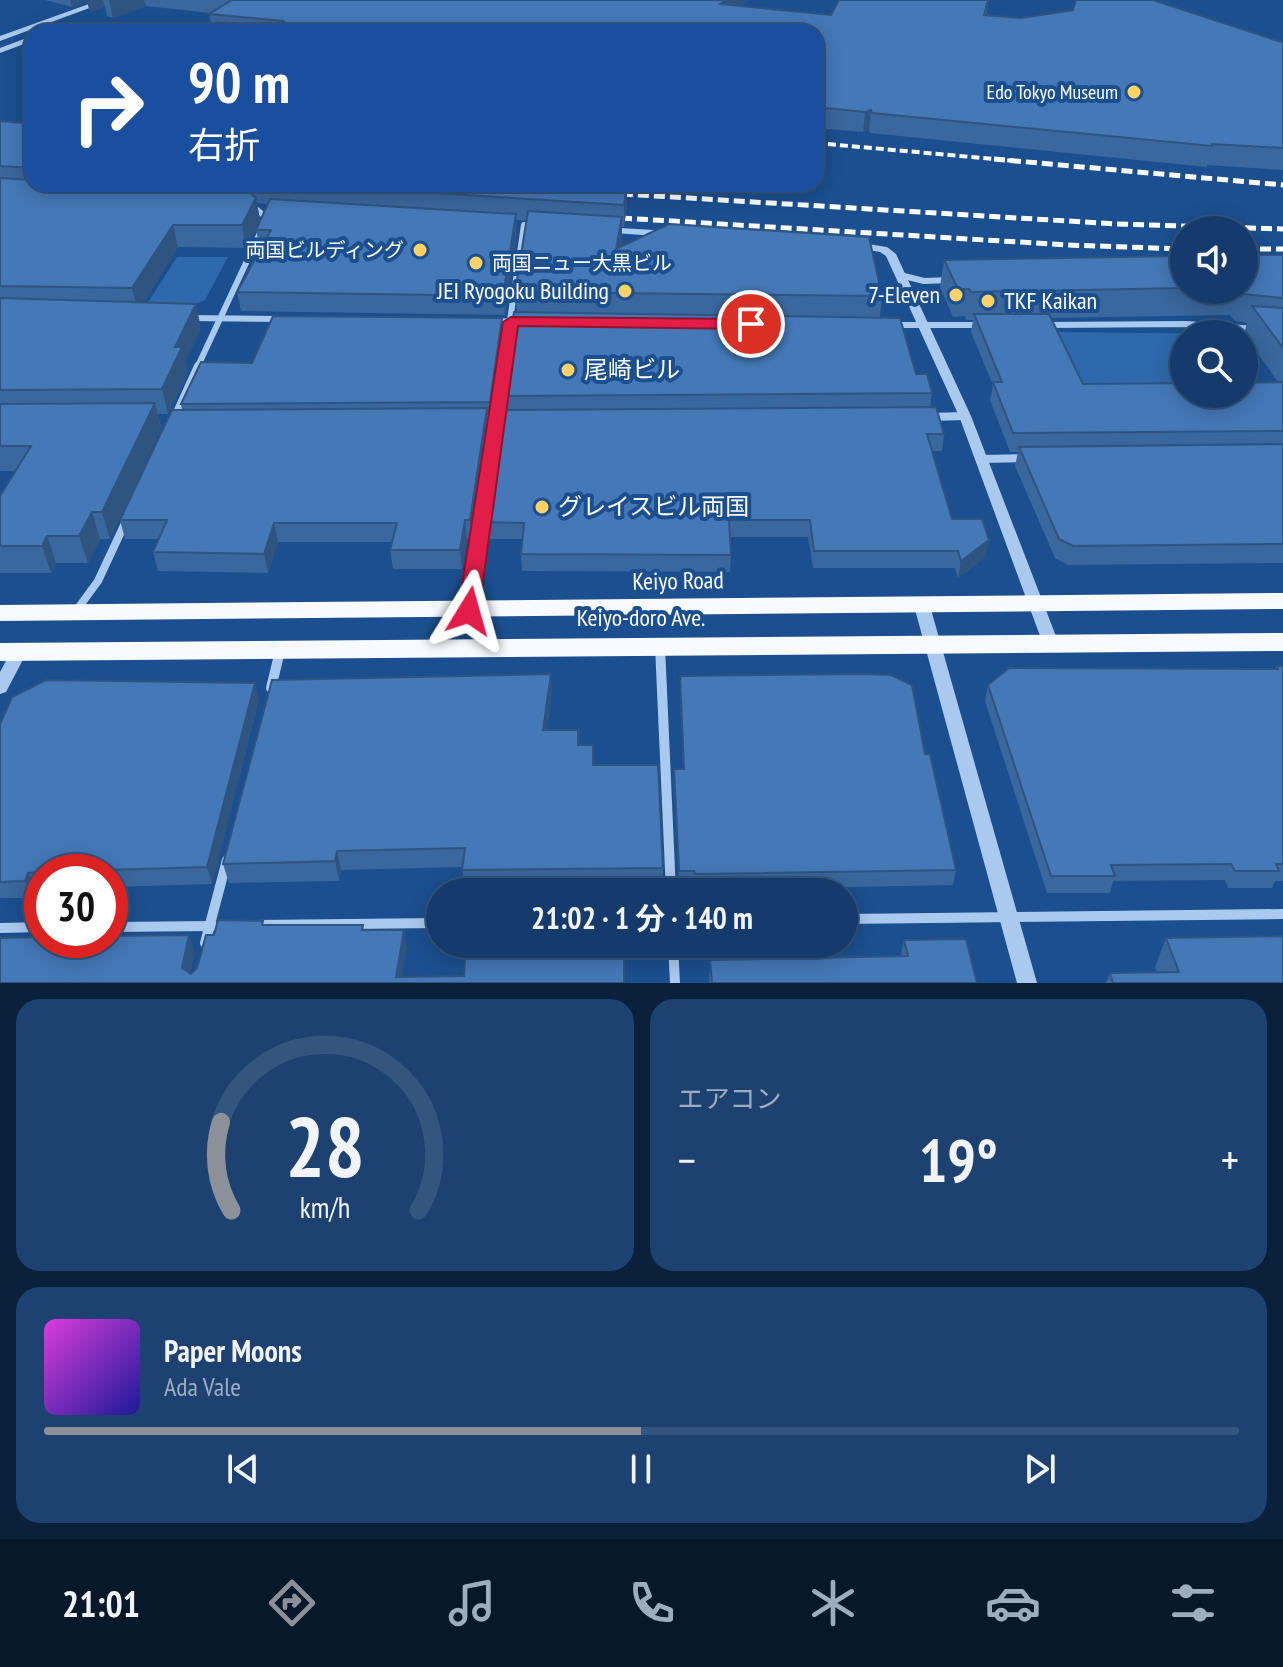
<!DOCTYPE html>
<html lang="ja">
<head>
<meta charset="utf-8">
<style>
  body { margin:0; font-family:"PT Sans Narrow","Noto Sans JP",sans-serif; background:#1d4271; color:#f1f3f6; height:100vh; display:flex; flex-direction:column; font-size:30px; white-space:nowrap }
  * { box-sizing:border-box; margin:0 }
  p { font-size:26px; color:#9dadc1 }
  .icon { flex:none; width:44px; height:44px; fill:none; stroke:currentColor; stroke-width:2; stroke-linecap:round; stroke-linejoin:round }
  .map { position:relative; height:983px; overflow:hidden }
  .sheet { display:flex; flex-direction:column; gap:16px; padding:16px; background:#0b203b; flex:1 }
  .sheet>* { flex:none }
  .top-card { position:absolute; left:24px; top:24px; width:800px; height:168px; border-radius:24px; box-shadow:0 4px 20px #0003,0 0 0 2px #33557e; background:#1a4fa0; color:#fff; overflow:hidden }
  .fabs { position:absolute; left:1170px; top:216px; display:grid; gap:16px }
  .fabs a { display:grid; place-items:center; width:88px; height:88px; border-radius:50%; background:#143b6b; box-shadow:0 4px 20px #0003,0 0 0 2px #33557e; font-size:40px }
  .speed { position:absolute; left:24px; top:854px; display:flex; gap:16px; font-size:40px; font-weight:700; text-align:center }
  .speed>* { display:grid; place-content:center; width:104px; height:104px; border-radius:50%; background:#143b6b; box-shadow:0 4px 20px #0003,0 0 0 2px #33557e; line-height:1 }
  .speed .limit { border:12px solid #d22; background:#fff; color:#111 }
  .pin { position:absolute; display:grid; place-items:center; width:68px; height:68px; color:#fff; margin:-34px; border:4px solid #fff; border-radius:50%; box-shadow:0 2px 8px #0007 }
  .me { position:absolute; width:88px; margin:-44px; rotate:8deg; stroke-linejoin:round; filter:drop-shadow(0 0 6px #0008) }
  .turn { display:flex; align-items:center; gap:28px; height:168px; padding:0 32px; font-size:36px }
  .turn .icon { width:104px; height:104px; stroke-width:2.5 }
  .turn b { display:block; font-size:56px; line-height:68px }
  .big { font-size:60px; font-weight:700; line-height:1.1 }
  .sheet .tile { flex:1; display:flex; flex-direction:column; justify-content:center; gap:12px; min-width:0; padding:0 28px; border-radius:24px; background:#1d4271 }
  .sheet .dial { align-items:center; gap:0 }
  .dial svg { height:208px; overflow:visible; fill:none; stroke:#33557e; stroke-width:7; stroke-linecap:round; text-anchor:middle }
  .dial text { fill:#f1f3f6; stroke:none }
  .song { display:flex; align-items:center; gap:24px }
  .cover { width:96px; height:96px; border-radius:12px; background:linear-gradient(135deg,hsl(300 70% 55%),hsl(240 70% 35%)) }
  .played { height:8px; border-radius:4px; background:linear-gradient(90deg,#8c9099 50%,#33557e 50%) }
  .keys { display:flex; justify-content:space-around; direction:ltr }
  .heat { display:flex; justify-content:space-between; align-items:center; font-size:44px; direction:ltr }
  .sheet .tiles { flex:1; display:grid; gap:16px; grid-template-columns:1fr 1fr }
  .tile:last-child { grid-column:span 2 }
  .trip { position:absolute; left:426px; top:878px; width:432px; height:80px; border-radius:40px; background:#143b6b; box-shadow:0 4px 20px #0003,0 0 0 2px #33557e; font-weight:700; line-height:80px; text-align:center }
  .menu { display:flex; height:128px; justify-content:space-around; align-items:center; background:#08182b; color:#9dadc1 }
  .menu .icon { width:56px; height:56px }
  .menu .current { color:#8c9099 }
  .menu b { font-size:36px; color:#f1f3f6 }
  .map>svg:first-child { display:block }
  .green { fill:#2e69ad }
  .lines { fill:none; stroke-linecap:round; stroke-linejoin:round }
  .minor-far2 { stroke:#a9c9ee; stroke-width:6 }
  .minor-far1 { stroke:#a9c9ee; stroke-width:8 }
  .minor { stroke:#a9c9ee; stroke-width:10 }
  .tertiary { fill:#a9c9ee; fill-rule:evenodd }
  .trunk { fill:#f8faff; fill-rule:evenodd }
  .rail-far1 { stroke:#fff; stroke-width:4; stroke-dasharray:8 4; stroke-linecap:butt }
  .rail { stroke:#fff; stroke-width:5; stroke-dasharray:11 5; stroke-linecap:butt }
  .wall { fill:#3a679d }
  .shaded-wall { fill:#305480 }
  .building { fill:#4478b7; stroke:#305480; stroke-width:2 }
  .route { fill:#e11d48; stroke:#92132f; stroke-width:2 }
  .poi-dot { fill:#ffd166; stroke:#1b4f8f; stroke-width:3 }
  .labels { text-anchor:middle; stroke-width:8; stroke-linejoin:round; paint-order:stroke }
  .far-poi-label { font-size:20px; fill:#fff; stroke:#1b4f8f; text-anchor:end }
  .poi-label { font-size:24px; fill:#fff; stroke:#1b4f8f; text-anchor:start }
  .street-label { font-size:24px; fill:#fff; stroke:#1b4f8f }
</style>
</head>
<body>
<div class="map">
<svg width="1283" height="983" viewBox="0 0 1283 983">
  <rect width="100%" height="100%" fill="#1b4f8f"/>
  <g class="green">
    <path d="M177,257H228L205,300L187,308L145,307Z"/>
    <path d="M1058,332L1236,334H1184V391L1086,392Z"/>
  </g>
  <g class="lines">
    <g class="minor-far2">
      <path d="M900,275L924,281L951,280"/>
      <path d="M189,318L283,319"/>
      <path d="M493,321L523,322"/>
      <path d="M893,325H983"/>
      <path d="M1045,325L1187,324L1255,329"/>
      <path d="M197,368L267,218L256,209"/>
      <path d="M503,368L524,225"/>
    </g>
    <g class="minor-far1">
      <path d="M930,417L965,416"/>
      <path d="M174,419L198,366"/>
      <path d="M478,419H508"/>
      <path d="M982,459L1026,458"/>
      <path d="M469,608L504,366"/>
      <path d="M76,611L98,581L126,521"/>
    </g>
    <g class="minor">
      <path d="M660,646L671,892"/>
      <path d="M271,688L280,651"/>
      <path d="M844,919L1283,914"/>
      <path d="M255,925L440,923"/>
      <path d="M110,927L213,926"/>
      <path d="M0,928L42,927"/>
      <path d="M205,943L227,860"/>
      <path d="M673,944L675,983"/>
    </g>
    <g class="tertiary">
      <path d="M100,0H111L0,41V36Z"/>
      <path d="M32,36V41L0,53V48Z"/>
      <path d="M603,227L671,231L676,234L671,237L599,232L598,230Z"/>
      <path d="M855,242L887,247L896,254L971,416L1059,644L1057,648H1045L1043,644L959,416L886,256L880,252L851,247V243Z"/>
      <path d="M922,601L927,602L930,606L1037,983H1017L914,606L917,602Z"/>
      <path d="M19,646L25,648L27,652L6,692L0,694V672L13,648Z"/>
    </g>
    <g class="trunk">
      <path d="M1283,593V609L0,621V605Z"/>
      <path d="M1283,633V651L0,661V643Z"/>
    </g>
    <path class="rail-far1" d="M816,143L1016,161"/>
    <g class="rail">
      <path d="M994,159L1283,185"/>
      <path d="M606,193L1117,224L1283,229"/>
      <path d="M605,217L1068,245L1184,249"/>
      <path d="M1244,249H1283"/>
    </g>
  </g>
  <g class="wall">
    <path d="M45,0H748L740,6L831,15L839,0H989L986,15L1283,42V170L1207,165V167L870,133L869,130L863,132L816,128V32H213L209,14L210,13L146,6L113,18L107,16L105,6L90,12L87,1L72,7Z"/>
    <path d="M32,115V184H627V205L624,227H622L621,247L882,296L880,317L916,374L932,393L930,407L944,434L942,451H932L952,519L985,557L958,578L955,568H813L808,537H730L731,555L730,572L522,571L521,554L522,539H486L485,522L504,410L503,396L517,312L515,292L526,221L516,220L517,232L505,315L241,311L237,292L261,248H260L256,230L267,204L257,203L260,220L246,248L178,247L144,302L201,328L185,362L188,372L168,414H158L161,428L110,539H100L88,563H56L51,573H0V496L15,471H0V121L23,123Z"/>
    <path d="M1283,255V382H1278L1244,334L1247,323L1235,321L1230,315L1051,318L1083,384L1283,382V563L1068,565L1055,558L1015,466L1018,452H1010L990,400L993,385L971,332L973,320H966L965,316L953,317L940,287L944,260L1184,256V290H1244Z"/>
    <path d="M503,327L490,412H487L488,426L472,539H467L462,569H393L390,550L392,542H278L268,573L158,571L153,552L159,539H125L120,520L182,410L181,404L252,363Z"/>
    <path d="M1277,666H1283V881H1275L1272,888H1228L1225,880L1113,881L1110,893H1047L985,701L988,685L1276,669Z"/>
    <path d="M680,676L925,754L956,870L953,885L694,890V886L679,887L674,784V769H683Z"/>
    <path d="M552,693L547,730L579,745L663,868V887L465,890L462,867L341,870L339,881L229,883L223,864Z"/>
    <path d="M259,699L212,884L110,887V872H42V890H36L32,898H0V724Z"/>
    <path d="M1166,938L1283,983H1106L1110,973L1157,972L1155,967Z"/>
    <path d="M904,940L977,983H709L710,960L901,956Z"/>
  </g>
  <g class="shaded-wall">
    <path d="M70,0H103L105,6L90,12L87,1L72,7Z"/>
    <path d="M109,0H144L146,6L113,18Z"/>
    <path d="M726,0H748L719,22L720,4Z"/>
    <path d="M871,110L869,130L863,132L865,112Z"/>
    <path d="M627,184V205L624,227V205Z"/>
    <path d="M256,198L260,220L246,248L242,225Z"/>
    <path d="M516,214L517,232L505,315L503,296Z"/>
    <path d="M622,217V239L617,272L616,249Z"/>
    <path d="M173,225L178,247L138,312L132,288Z"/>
    <path d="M196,304L201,328L185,362L188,372L168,414L162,389L175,347Z"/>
    <path d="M502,318L503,327L490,412V402Z"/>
    <path d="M155,403L161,428L110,539L102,512Z"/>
    <path d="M487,408L488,426L472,539L470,520Z"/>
    <path d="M92,512L100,539L88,563L79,536Z"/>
    <path d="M465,520L467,539L462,569L460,550Z"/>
    <path d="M274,523L278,542L268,573L264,554Z"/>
    <path d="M47,536L56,563L51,573L42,546Z"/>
    <path d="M989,540L985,557L958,578L961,561Z"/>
    <path d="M551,674L552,693L544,749L543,730Z"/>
    <path d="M255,683L259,699L212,884L207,867Z"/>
    <path d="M337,851L341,870L339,881L335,861Z"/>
    <path d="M28,873L36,890L32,898L25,881Z"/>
    <path d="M404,930L407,946L401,983L396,977Z"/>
    <path d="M189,935L195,952L188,983L182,968Z"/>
  </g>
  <g class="building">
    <path d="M232,0H726L720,4L831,15L839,0H988L984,15L1021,18L1073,10L1076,0H1153L1278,41L1283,42V148L1212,144V146L872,113L871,110L865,112L816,107V32H295L283,21L209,14Z"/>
    <path d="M32,115V168L0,166V121L23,123Z"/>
    <path d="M0,178L32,180V184H101L250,193L256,198L242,225H173L132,288L0,286Z"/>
    <path d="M289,184H627L624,205Z"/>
    <path d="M270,199L516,214L503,296L237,292L271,230H256Z"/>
    <path d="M528,211L622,217L616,249L669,224L869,237L882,296L515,292Z"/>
    <path d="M1244,255H1283V298L1243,294L1240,290H1244Z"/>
    <path d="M1184,256V288L971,292L969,289H958L944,260Z"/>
    <path d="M0,298L196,304L175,347H182L162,389L0,390Z"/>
    <path d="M1252,306L1283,308V348Z"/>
    <path d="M514,312L900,318L916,374H927L932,393L503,396Z"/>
    <path d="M974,314H1049L1083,384L1184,383V394H1244V383L1283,382V431L1013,433L993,382H1002Z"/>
    <path d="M273,316L502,318L490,402L181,404L201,362L252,363Z"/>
    <path d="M155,403L102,512H92L79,536H47L42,546H0V496L31,446H0V404Z"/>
    <path d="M936,407L944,434H927L952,519H982L989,540L961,561L958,551H814L810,520H729L731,555L521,554L524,523L485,522L501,410Z"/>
    <path d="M487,408L470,520H465L460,550H390L397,523H274L264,554L153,552L167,520H120L172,410Z"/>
    <path d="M1283,444V544L1073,546L1059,539L1019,447Z"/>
    <path d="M1277,666H1283V864H1276L1279,871H1235L1231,864L1111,865L1115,876H1051L988,685L1009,668L1278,669Z"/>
    <path d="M551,674L543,730H578V745H593V765H658L663,868L462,870L465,848L337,851L335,861L223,864L272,680Z"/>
    <path d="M865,674L891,675L912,685L925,754H930L956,870L695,874L694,871H679L674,769H684L680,676Z"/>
    <path d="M46,680L255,683L207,867L42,872L28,873L25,881L0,882V724L12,697Z"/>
    <path d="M218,920L263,921L262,925H363L362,930H404L396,977L464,976L466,944H615L624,954V983H0V938L42,937V940H110V936L189,935L182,968L191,974L197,968L206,935H214Z"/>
    <path d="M1283,936V983H1113L1110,973L1179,972L1166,938Z"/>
    <path d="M966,939L977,983H712L710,960L908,956L904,940Z"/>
  </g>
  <path class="route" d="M511,317L751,319L759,324L751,329L518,326L479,611L469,618L458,611L503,322Z"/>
  <g class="poi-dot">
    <circle cx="1134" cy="92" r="8"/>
    <circle cx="420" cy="250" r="8"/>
    <circle cx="476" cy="263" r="8"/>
    <circle cx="625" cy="291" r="8"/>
    <circle cx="956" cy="295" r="8"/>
    <circle cx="988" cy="301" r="8"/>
    <circle cx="568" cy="370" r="8"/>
    <circle cx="542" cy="507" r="8"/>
  </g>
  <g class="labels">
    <g class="far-poi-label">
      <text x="1118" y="99">Edo Tokyo Museum</text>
      <text x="404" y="257">両国ビルディング</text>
      <text x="492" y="270" text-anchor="start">両国ニュー大黒ビル</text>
    </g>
    <g class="poi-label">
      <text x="609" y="299" text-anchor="end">JEI Ryogoku Building</text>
      <text x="940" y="303" text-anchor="end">7-Eleven</text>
      <text x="1004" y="309">TKF Kaikan</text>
      <text x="584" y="378">尾崎ビル</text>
      <text x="558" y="515">グレイスビル両国</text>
    </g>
    <g class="street-label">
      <text transform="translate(678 581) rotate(-1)" y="8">Keiyo Road</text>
      <text x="641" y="626">Keiyo-doro Ave.</text>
    </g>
  </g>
</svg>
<div class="fabs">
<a><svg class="icon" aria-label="sound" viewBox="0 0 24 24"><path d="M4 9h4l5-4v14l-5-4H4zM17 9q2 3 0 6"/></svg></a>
<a><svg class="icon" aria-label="search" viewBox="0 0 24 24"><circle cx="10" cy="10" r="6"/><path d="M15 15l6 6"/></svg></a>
</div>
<div class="speed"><div class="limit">30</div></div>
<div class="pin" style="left:751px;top:324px;background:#d93025"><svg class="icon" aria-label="arrive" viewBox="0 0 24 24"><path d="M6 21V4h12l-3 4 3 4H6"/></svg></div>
<svg class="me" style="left:469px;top:611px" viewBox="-20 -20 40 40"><path d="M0-17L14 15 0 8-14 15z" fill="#e11d48" stroke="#fff" stroke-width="4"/></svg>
<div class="trip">21:02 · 1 分 · 140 m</div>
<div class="top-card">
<div class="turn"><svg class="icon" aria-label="right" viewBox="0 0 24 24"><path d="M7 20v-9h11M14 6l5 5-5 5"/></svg><div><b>90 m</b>右折</div></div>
</div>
</div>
<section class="sheet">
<div class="tiles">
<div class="tile dial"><svg viewBox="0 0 100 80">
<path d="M14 69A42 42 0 1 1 86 69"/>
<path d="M14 69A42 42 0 0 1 10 35" stroke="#8c9099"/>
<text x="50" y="56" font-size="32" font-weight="700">28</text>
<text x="50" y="72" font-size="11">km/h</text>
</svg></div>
<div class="tile"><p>エアコン</p>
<div class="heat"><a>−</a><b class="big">19°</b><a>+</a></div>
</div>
<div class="tile">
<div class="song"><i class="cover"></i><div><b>Paper Moons</b><p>Ada Vale</p></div></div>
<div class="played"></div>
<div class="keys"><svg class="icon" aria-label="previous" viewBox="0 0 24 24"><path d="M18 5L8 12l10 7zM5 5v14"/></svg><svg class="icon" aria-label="pause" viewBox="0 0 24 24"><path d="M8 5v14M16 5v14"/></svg><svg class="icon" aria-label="next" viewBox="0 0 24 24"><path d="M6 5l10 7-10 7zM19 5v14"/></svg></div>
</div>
</div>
</section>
<nav class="menu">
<b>21:01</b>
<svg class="icon current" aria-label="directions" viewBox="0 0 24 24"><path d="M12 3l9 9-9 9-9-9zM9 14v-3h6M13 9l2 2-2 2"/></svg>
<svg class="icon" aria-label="music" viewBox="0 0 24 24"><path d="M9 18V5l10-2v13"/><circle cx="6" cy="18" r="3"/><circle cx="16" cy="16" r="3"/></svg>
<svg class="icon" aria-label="phone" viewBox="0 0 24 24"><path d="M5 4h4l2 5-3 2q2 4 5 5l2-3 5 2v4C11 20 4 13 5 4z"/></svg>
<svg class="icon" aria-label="climate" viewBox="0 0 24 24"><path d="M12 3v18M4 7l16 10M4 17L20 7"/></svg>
<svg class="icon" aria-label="car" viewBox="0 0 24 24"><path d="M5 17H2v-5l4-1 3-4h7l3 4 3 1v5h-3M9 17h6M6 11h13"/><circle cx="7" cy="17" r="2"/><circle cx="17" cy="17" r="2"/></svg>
<svg class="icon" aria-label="filters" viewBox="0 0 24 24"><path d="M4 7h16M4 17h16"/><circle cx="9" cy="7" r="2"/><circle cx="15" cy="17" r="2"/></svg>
</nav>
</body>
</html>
